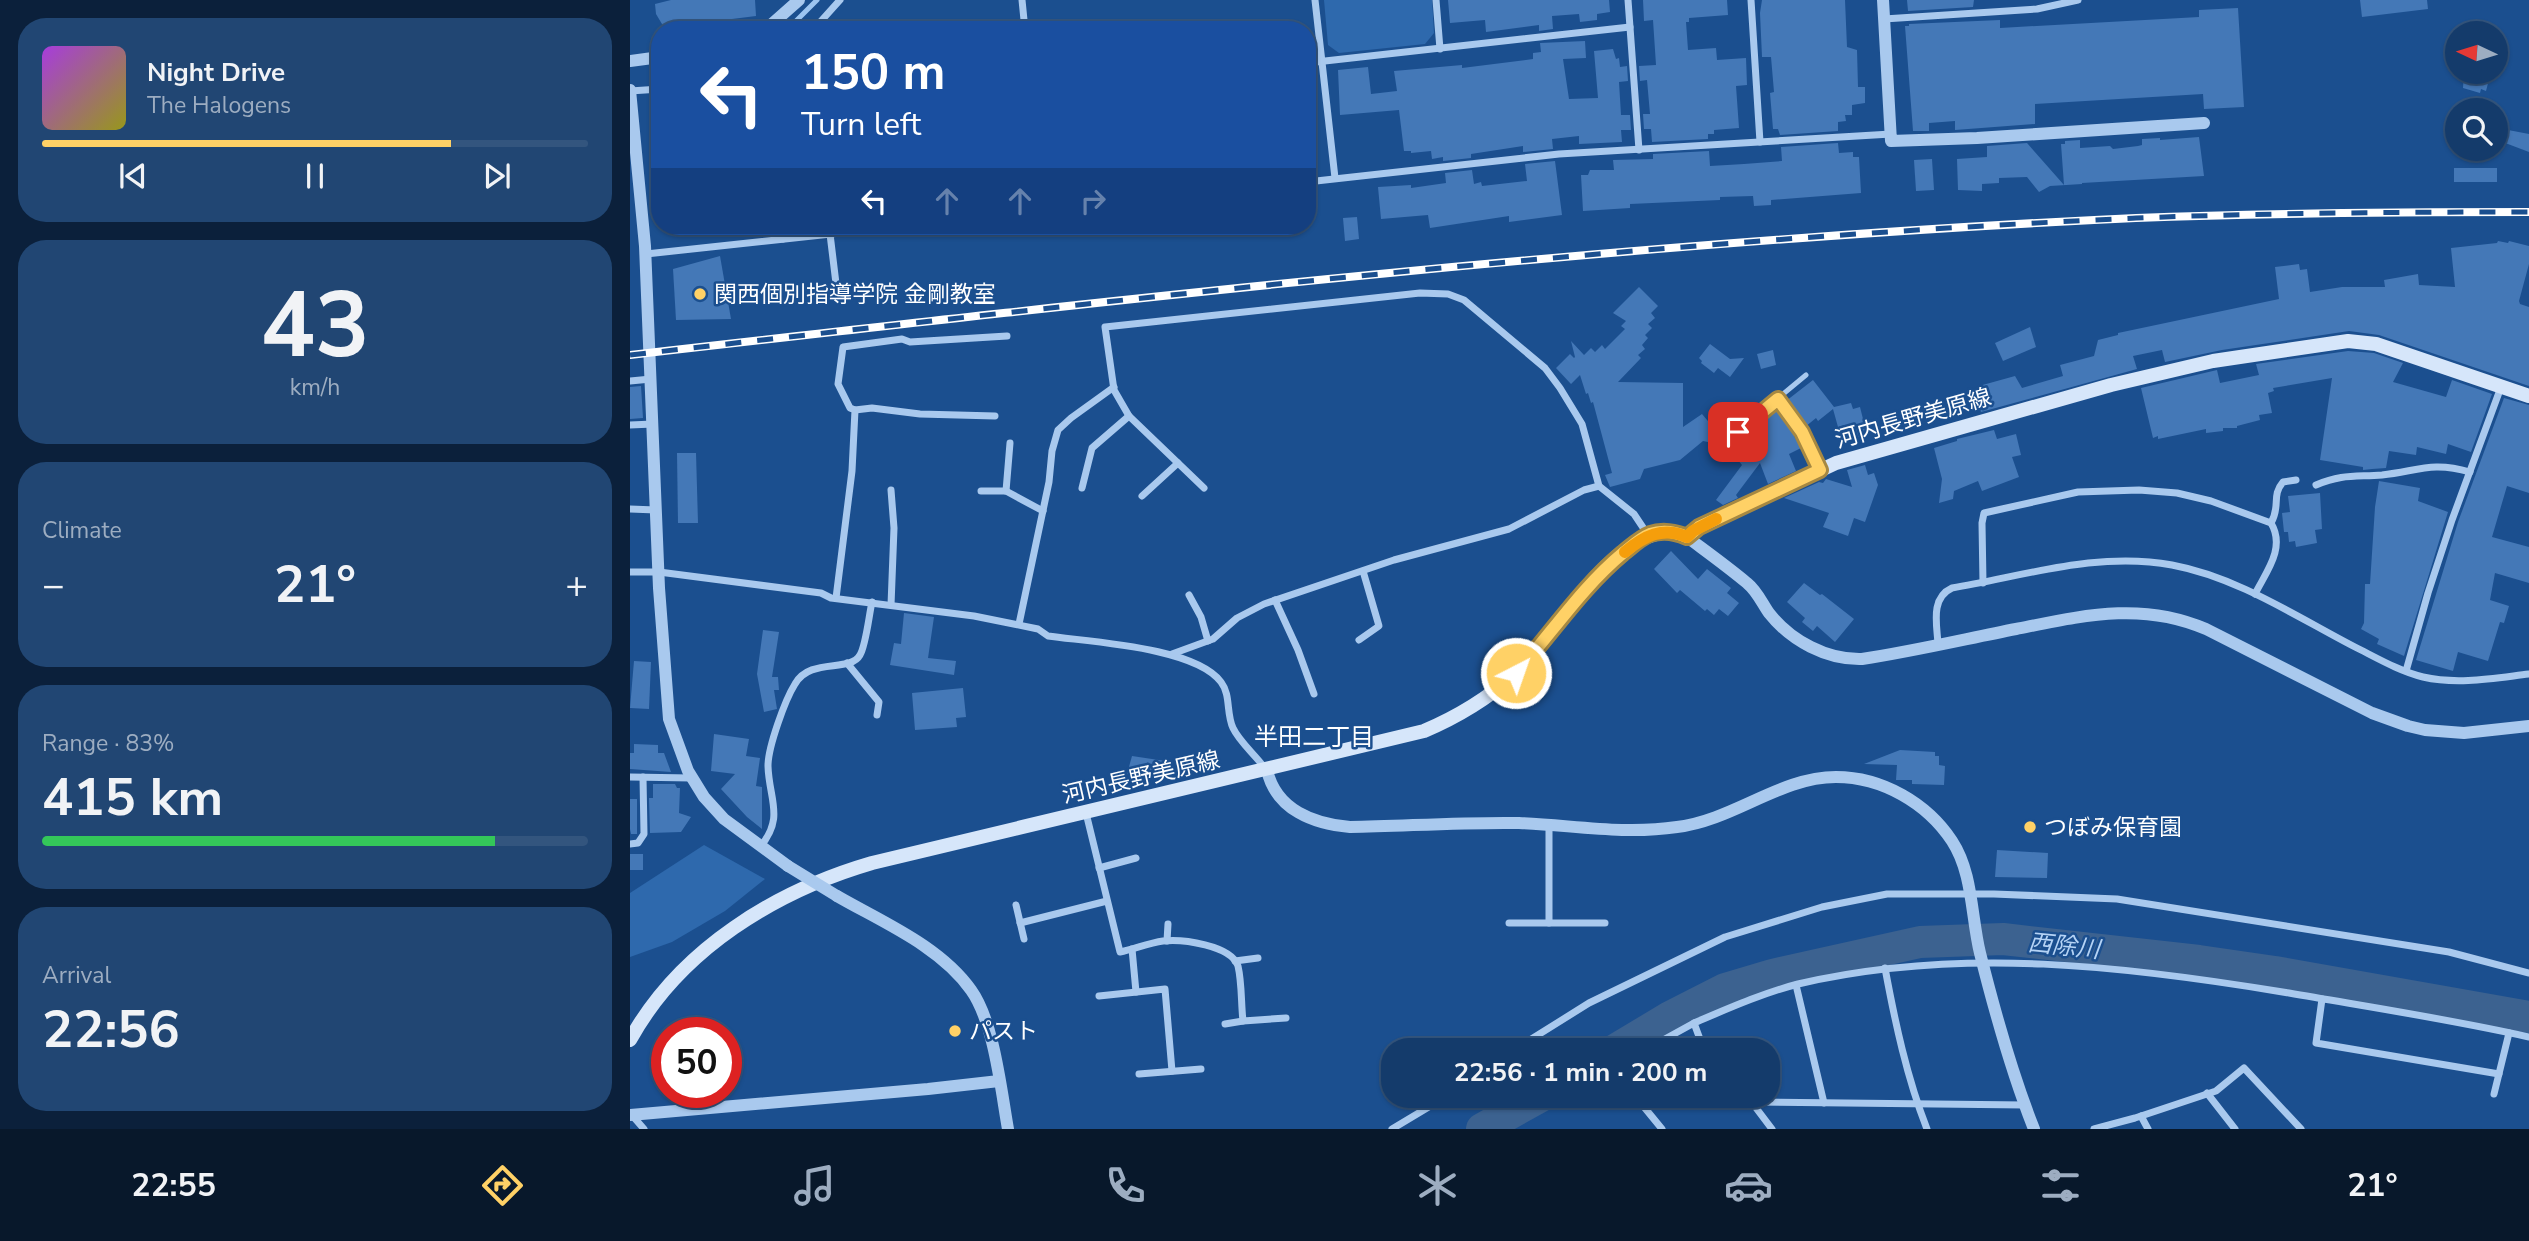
<!DOCTYPE html>
<html lang="en">
<head>
<meta charset="utf-8">
<style>
  body { margin:0; font-family:"Nunito Sans","Noto Sans JP",sans-serif; background:#214673; color:#f1f3f6; height:100vh; display:flex; flex-direction:column; font-size:26px; white-space:nowrap }
  * { box-sizing:border-box; margin:0 }
  p { font-size:23px; color:#9dadc1 }
  .icon { flex:none; width:38px; height:38px; fill:none; stroke:currentColor; stroke-width:2; stroke-linecap:round; stroke-linejoin:round }
  .map { position:relative; flex:1; overflow:hidden }
  .sheet { display:flex; flex-direction:column; gap:18px; padding:18px; background:#0b203b; width:630px }
  .sheet>* { flex:none }
  .banner { position:absolute; left:21px; top:21px; width:665px; height:214px; border-radius:28px; box-shadow:0 2px 5px #0004,0 0 0 2px #33557e; background:#1a4fa0; color:#fff; overflow:hidden }
  .needle { width:46px; rotate:274deg }
  .tools { position:absolute; left:1815px; top:21px; display:grid; gap:14px }
  .tools a { display:grid; place-items:center; width:63px; height:63px; border-radius:50%; background:#143b6b; box-shadow:0 2px 5px #0004,0 0 0 2px #33557e; font-size:35px }
  .speed { position:absolute; left:21px; top:1017px; display:flex; gap:14px; font-size:35px; font-weight:700; text-align:center }
  .speed>* { display:grid; place-content:center; width:91px; height:91px; border-radius:50%; background:#143b6b; box-shadow:0 2px 5px #0004,0 0 0 2px #33557e; line-height:1 }
  .speed .limit { border:10px solid #d22; background:#fff; color:#111 }
  .pin { position:absolute; display:grid; place-items:center; width:60px; height:60px; color:#fff; margin:-30px; border-radius:14px; box-shadow:0 4px 10px #0006 }
  .me { position:absolute; width:77px; margin:-38px; rotate:41deg; stroke-linejoin:round; filter:drop-shadow(0 0 5px #0008) }
  .turn { display:flex; align-items:center; gap:24px; height:147px; padding:0 35px; font-size:32px }
  .turn .icon { width:91px; height:91px; stroke-width:2.5 }
  .turn b { display:block; font-size:49px; line-height:60px }
  .lanes { display:flex; align-items:center; height:66px; padding:0 35px; background:#0003; justify-content:center; gap:35px; direction:ltr }
  .lanes .off { opacity:.35 }
  .big { font-size:52px; font-weight:700; line-height:1.1 }
  .sheet .tile { flex:1; display:flex; flex-direction:column; justify-content:center; gap:10px; min-width:0; padding:0 24px; border-radius:28px; background:#214673 }
  .sheet .dial { align-items:center; gap:0 }
  .dial b { font-size:91px; line-height:1 }
  .song { display:flex; align-items:center; gap:21px }
  .cover { width:84px; height:84px; border-radius:10px; background:linear-gradient(135deg,hsl(280 70% 55%),hsl(60 70% 35%)) }
  .played { height:7px; border-radius:4px; background:linear-gradient(90deg,#ffd166 75%,#33557e 75%) }
  .keys { display:flex; justify-content:space-around; direction:ltr }
  .heat { display:flex; justify-content:space-between; align-items:center; font-size:38px; direction:ltr }
  .charge { height:10px; border-radius:5px; background:linear-gradient(90deg,#34c759 83%,#33557e 0) }
  .trip { position:absolute; left:751px; top:1038px; width:399px; height:70px; border-radius:28px; background:#143b6b; box-shadow:0 2px 5px #0004,0 0 0 2px #33557e; font-weight:700; line-height:70px; text-align:center }
  .menu { display:flex; height:112px; justify-content:space-around; align-items:center; background:#08182b; color:#9dadc1 }
  .menu .icon { width:49px; height:49px }
  .menu .on { color:#ffd166 }
  .menu b { font-size:32px; color:#f1f3f6 }
  main { display:flex; flex:1; min-height:0 }
  .map>svg:first-child { display:block }
  .green { fill:#2e69ad }
  .lines { fill:none; stroke-linecap:round; stroke-linejoin:round }
  .stream { stroke:#9cc4f0; stroke-width:5 }
  .river { stroke:#3c6290; stroke-width:32 }
  .building { fill:#4478b7 }
  .service { stroke:#a9c9ee; stroke-width:5 }
  .minor { stroke:#a9c9ee; stroke-width:7 }
  .tertiary { stroke:#a9c9ee; stroke-width:12 }
  .secondary { stroke:#d6e6fa; stroke-width:14 }
  .rail-casing { stroke:#fff; stroke-width:8 }
  .rail { stroke:#1b4f8f; stroke-width:5; stroke-dasharray:16; stroke-linecap:butt }
  .tertiary-bridge { stroke:#a9c9ee; stroke-width:12 }
  .route-casing { stroke:#a68842; stroke-width:18 }
  .route { stroke:#ffd166; stroke-width:12 }
  .slow { stroke:#f59e0b; stroke-width:12 }
  .poi-dot { fill:#ffd166; stroke:#1b4f8f; stroke-width:2.5 }
  .labels { text-anchor:middle; stroke-width:5; stroke-linejoin:round; paint-order:stroke }
  .poi-label { font-size:23px; fill:#fff; stroke:#1b4f8f; text-anchor:start }
  .street-label { font-size:23px; fill:#fff; stroke:#1b4f8f }
  .neighbourhood-label { font-size:24px; fill:#fff; stroke:#1b4f8f }
  .water-label { font-size:24px; font-style:italic; fill:#b5d3f5; stroke:#1b4f8f }
</style>
</head>
<body>
<main>
<section class="sheet">
<div class="tile">
<div class="song"><i class="cover"></i><div><b>Night Drive</b><p>The Halogens</p></div></div>
<div class="played"></div>
<div class="keys"><svg class="icon" aria-label="previous" viewBox="0 0 24 24"><path d="M18 5L8 12l10 7zM5 5v14"/></svg><svg class="icon" aria-label="pause" viewBox="0 0 24 24"><path d="M8 5v14M16 5v14"/></svg><svg class="icon" aria-label="next" viewBox="0 0 24 24"><path d="M6 5l10 7-10 7zM19 5v14"/></svg></div>
</div>
<div class="tile dial"><b>43</b><p>km/h</p></div>
<div class="tile"><p>Climate</p>
<div class="heat"><a>−</a><b class="big">21°</b><a>+</a></div>
</div>
<div class="tile"><p>Range · 83%</p><b class="big">415 km</b><div class="charge"></div></div>
<div class="tile"><p>Arrival</p><b class="big">22:56</b></div>
</section>
<div class="map">
<svg width="1899" height="1129" viewBox="0 0 1899 1129">
  <rect width="100%" height="100%" fill="#1b4f8f"/>
  <g class="green">
    <path d="M694,0H802L804,33L795,44L709,53L698,45Z"/>
    <path d="M74,845L135,879L95,911L42,942L0,957V893Z"/>
  </g>
  <g class="lines">
    <path class="stream" d="M157,30L187,0"/>
    <g class="river">
      <path d="M985,1050L1040,1017L1095,989L1142,975L1290,942L1373,939L1569,961L1645,972L1899,1017"/>
      <path d="M852,1129L911,1096"/>
    </g>
  </g>
  <g class="building">
    <path d="M41,0H125L126,16L62,24V30H33L32,24L26,14L25,4Z"/>
    <path d="M818,0H979L980,12L967,14V20L950,22L949,14L922,16L923,29L909,31V25L856,32L855,20L820,23Z"/>
    <path d="M1013,0H1097L1098,15L1059,18V22H1056L1058,50L1086,48L1087,60L1116,58L1117,85L1106,86L1109,128L1084,130V134H1078V139L1022,142L1021,129H1014L1013,114H1020L1017,80L1010,81L1009,66L1026,65L1023,20L1014,21Z"/>
    <path d="M1132,0H1215L1217,47L1227,50L1228,87H1235V103L1222,105V115H1215L1216,121L1208,122V131L1150,135L1148,129H1143L1140,93L1144,92L1141,57H1132L1130,13Z"/>
    <path d="M1277,0H1344L1343,7L1278,11Z"/>
    <path d="M1730,0H1797L1798,9L1732,17Z"/>
    <path d="M1608,8L1614,107L1574,109L1573,94L1405,104V124L1325,130V121L1299,123V131H1283L1275,26H1279V24L1370,20V28L1569,17V10Z"/>
    <path d="M955,41L956,58L933,59L939,99L968,98L964,51L983,49L986,59L989,58L990,67L997,66L998,81L989,82L991,115H1000L1001,130H991L992,142L949,144V136L922,139L923,149L893,152V146L841,154V158L813,161V157L802,159L801,151L781,153V151H774L769,110L710,115L708,70L738,67L741,94L767,91L764,71L832,65V68L903,59V53L911,52L910,43Z"/>
    <path d="M1834,72H1861L1856,91L1851,89L1850,93L1833,88Z"/>
    <path d="M1873,129L1899,134V152L1870,141Z"/>
    <path d="M1569,137L1574,176L1452,183V184L1420,186L1409,192L1397,177L1369,178V183L1352,184V191L1328,190L1327,159L1357,157V146L1397,143L1434,185L1431,144H1435V141L1450,140V148L1480,146L1483,149L1508,146L1512,145V139L1530,138V140Z"/>
    <path d="M1208,143L1209,153L1223,152V157H1229L1231,193L1141,200V205L1124,206L1123,196L1090,197V200L1000,204V208L953,211L951,175H958L960,170H984L983,160L1023,159V154L1079,151L1080,166L1114,164L1152,161L1151,147Z"/>
    <path d="M1302,159L1304,190L1286,191L1284,160Z"/>
    <path d="M925,161L932,215L879,222V216L800,228L798,215L751,219L748,187L781,185V188L816,183L815,173L842,170L844,184L851,182L852,186L897,181L895,164Z"/>
    <rect x="1824" y="168" width="43" height="14"/>
    <path d="M727,217L729,239L715,241L713,218Z"/>
    <path d="M1868,241L1878,243L1879,241L1899,246V264L1889,301L1890,304L1899,307V386L1749,335L1719,331L1592,350L1535,362L1532,350L1503,356L1507,369L1351,412L1343,393L1351,389L1349,386L1385,376L1392,388L1433,376L1430,365L1464,356L1468,340L1488,335V333L1649,299L1645,267L1669,264L1670,270L1677,269L1680,292L1712,287H1755L1754,280L1788,274L1789,285L1825,287L1821,248L1867,243Z"/>
    <path d="M90,256L101,319L46,320L43,269Z"/>
    <path d="M1009,287L1028,306L1021,313L1025,318L1018,324L1022,328L1015,335L1018,338L1012,345L1015,349L1008,355L1011,358L988,382L1053,383V427L1072,414L1088,433L1078,442L1073,441L1050,460L1014,469L1010,479L980,487L975,475L982,473L963,402L961,403L958,393L956,394L950,375L941,384L926,368L940,354L944,358L945,357L941,341L954,355L961,348L965,352L972,345L975,349L995,329L991,326L996,321L983,313Z"/>
    <path d="M1400,327L1406,347L1373,361L1365,343Z"/>
    <path d="M1080,344L1100,359L1114,358L1100,377L1088,368L1084,373L1071,363L1072,361L1069,358Z"/>
    <path d="M1143,350L1146,365L1131,369L1127,354Z"/>
    <path d="M1718,351L1744,353L1773,363L1763,382L1816,397L1822,380L1862,394L1841,452L1818,444L1816,454L1787,447L1786,455L1759,451L1756,468L1742,469L1733,470V467L1690,460L1702,378L1643,388L1644,391L1638,393L1642,413L1629,415L1630,420L1607,426V428H1593V431L1576,433V429L1528,439V436L1523,438L1511,388L1587,370L1590,383L1629,375L1626,364Z"/>
    <path d="M1183,380L1204,407L1221,403L1223,409L1230,407L1237,435L1218,440L1214,425L1208,427L1203,409L1188,421L1186,418L1175,427L1156,401Z"/>
    <path d="M11,386L13,418L0,419V387Z"/>
    <path d="M1874,398L1899,405V493L1877,486L1862,537L1899,547V583L1865,573L1860,600L1879,606L1874,623L1870,622L1858,661L1828,652L1823,671L1786,660L1828,522Z"/>
    <path d="M1148,407L1167,434L1164,436L1171,448L1159,454L1166,471L1138,484L1130,463L1106,495L1108,498L1093,505L1086,500L1112,465L1099,449L1125,430L1122,427Z"/>
    <path d="M1364,430L1367,439L1386,434L1391,455L1382,457L1389,477L1352,491L1348,481L1324,491L1323,499L1309,503L1312,479L1304,448L1327,441V439Z"/>
    <path d="M47,453H66L68,523H48Z"/>
    <path d="M1235,465L1238,475L1244,473L1248,485L1235,522L1224,518L1218,536L1193,527L1199,513L1154,498L1189,482L1193,483L1196,479L1222,487L1217,470Z"/>
    <path d="M1749,481L1790,488L1788,501L1818,512L1774,656L1747,644L1749,639L1731,629L1734,623L1735,584H1740L1745,507Z"/>
    <path d="M1690,493L1692,529L1685,530L1687,543L1666,547L1665,541L1659,542L1658,532H1654L1652,513L1660,512L1658,496Z"/>
    <path d="M1041,551L1068,579L1077,569L1101,588L1097,593L1109,603L1098,616L1089,609L1084,615L1077,609L1075,611L1050,590L1047,593L1024,569Z"/>
    <path d="M1174,583L1190,595L1192,594L1224,619L1205,642L1187,626L1183,631L1172,622L1175,618L1157,602Z"/>
    <path d="M274,613L304,617L298,658L326,661L324,675L260,665L264,643L271,644Z"/>
    <path d="M133,630L149,632L142,677H148L149,690H144L147,709L134,712L127,674Z"/>
    <path d="M4,661L21,662L19,709L0,708Z"/>
    <path d="M333,688L336,717L326,718L327,727L285,730L282,693Z"/>
    <path d="M84,734L119,739L116,756L130,758L126,786L132,787V829L117,817L91,789L105,774L81,771Z"/>
    <path d="M4,744L28,745V753H34L41,772L0,769V753H4Z"/>
    <path d="M1270,750L1305,752V756H1309V765L1315,766L1314,785L1282,784V780H1266L1267,765L1234,764Z"/>
    <path d="M502,756L542,762L532,781L497,774Z"/>
    <path d="M23,784H45L47,788H50L49,813L61,817L51,832L20,833L19,798H23Z"/>
    <path d="M0,799H7V834H1L0,829Z"/>
    <path d="M1367,850L1418,853L1417,878L1365,877Z"/>
    <rect x="0" y="854" width="13" height="16"/>
  </g>
  <g class="lines">
    <g class="service">
      <path d="M1148,399L1172,432L1190,470"/>
      <path d="M1088,448L1176,375"/>
    </g>
    <g class="minor">
      <path d="M392,0L395,30"/>
      <path d="M685,0L705,178"/>
      <path d="M806,0L810,49"/>
      <path d="M998,0L1009,150"/>
      <path d="M1121,0L1130,142"/>
      <path d="M1254,19L1407,9L1448,0"/>
      <path d="M183,30L210,0"/>
      <path d="M677,63L1000,27"/>
      <path d="M0,91L30,89"/>
      <path d="M677,182L929,154L1261,134"/>
      <path d="M151,226L153,239"/>
      <path d="M200,234L208,300"/>
      <path d="M16,254L275,226"/>
      <path d="M0,381L21,379"/>
      <path d="M225,410L242,408L290,414L365,416"/>
      <path d="M0,425L23,424"/>
      <path d="M1686,485C1712,474 1725,477 1752,475C1788,471 1802,461 1840,472"/>
      <path d="M452,488L462,448L499,416"/>
      <path d="M574,488L499,416L484,390L475,327L790,293L818,294L834,300L915,368L930,388L952,424L969,486L1004,514L1018,535"/>
      <path d="M351,491H376L413,511"/>
      <path d="M376,491L380,443"/>
      <path d="M512,496L548,463"/>
      <path d="M0,509L26,510"/>
      <path d="M1641,523C1651,506 1641,496 1653,482L1666,480"/>
      <path d="M0,572H29L191,593L201,598L344,616L408,629L418,636C460,642 565,647 591,682C601,695 596,713 603,728C610,743 627,756 636,770"/>
      <path d="M1353,583L1352,523L1354,513L1448,492L1509,490L1547,493L1581,501L1641,523C1656,548 1636,572 1625,594"/>
      <path d="M559,595L571,617L578,641"/>
      <path d="M206,598L222,471L225,410L220,408L208,384L213,347L272,339L280,342L377,336"/>
      <path d="M645,600L668,650L684,694"/>
      <path d="M261,605L264,528L261,490"/>
      <path d="M389,624L419,482L422,451L428,430L441,418L484,387"/>
      <path d="M729,640L749,626L733,571"/>
      <path d="M1308,644C1307,625 1300,598 1322,588C1394,576 1468,551 1542,565C1607,577 1667,617 1725,647C1747,658 1769,671 1793,677C1828,685 1865,678 1899,674"/>
      <path d="M542,654L583,639L607,618L634,604L764,560L879,529L954,490L969,486"/>
      <path d="M217,663L249,702L247,715"/>
      <path d="M1776,671L1798,593L1822,520L1871,387"/>
      <path d="M0,777L61,778"/>
      <path d="M456,813L490,952C504,949 519,943 533,941C552,939 601,945 608,966C612,983 611,1004 613,1021L656,1018"/>
      <path d="M0,844L8,843L14,834L13,777"/>
      <path d="M130,847C155,817 139,800 138,766C138,747 155,700 165,684C180,657 220,673 230,655C236,645 239,615 242,602"/>
      <path d="M469,868L506,858"/>
      <path d="M386,905L394,939"/>
      <path d="M390,923L477,901"/>
      <path d="M879,923H975"/>
      <path d="M919,923V826"/>
      <path d="M537,941L538,924"/>
      <path d="M502,949L506,992"/>
      <path d="M605,961L628,958"/>
      <path d="M1255,968C1265,1022 1277,1078 1297,1129"/>
      <path d="M1166,985L1194,1103"/>
      <path d="M469,996L535,989L542,1071"/>
      <path d="M1692,999L1686,1043L1869,1074"/>
      <path d="M595,1024L613,1021"/>
      <path d="M884,1050L959,1003L1095,937L1192,907L1257,894H1364L1487,899L1819,952L1899,973"/>
      <path d="M1015,1050L1064,1023"/>
      <path d="M1074,1050L1064,1023C1097,1009 1133,993 1168,984C1331,946 1496,966 1659,993C1739,1007 1819,1019 1899,1037"/>
      <path d="M509,1074L571,1069"/>
      <path d="M1577,1093L1605,1129"/>
      <path d="M1864,1094L1879,1033"/>
      <path d="M1005,1096L1032,1129"/>
      <path d="M1117,1096L1142,1129"/>
      <path d="M1124,1102L1395,1105"/>
      <path d="M1,1114L14,1129"/>
      <path d="M1511,1116L1518,1129"/>
      <path d="M762,1129L817,1096"/>
      <path d="M1464,1129L1505,1118L1586,1091L1614,1068L1671,1129"/>
    </g>
    <g class="tertiary">
      <path d="M1253,0L1261,141L1347,138L1574,123"/>
      <path d="M135,30L169,0"/>
      <path d="M0,61L30,57"/>
      <path d="M0,90L15,246L29,588L39,719L58,771L74,797L94,819L158,866"/>
      <path d="M1057,537C1077,552 1098,567 1117,583C1127,591 1132,603 1139,613C1161,641 1197,660 1232,659C1284,651 1335,639 1386,629C1452,616 1511,601 1576,629L1742,713L1778,726L1795,730L1834,733L1899,726"/>
      <path d="M637,770C646,810 684,824 720,827C776,826 833,822 889,823C942,825 993,835 1047,827C1104,820 1150,777 1206,777C1252,777 1297,803 1322,841C1343,873 1341,916 1350,953C1365,1013 1381,1071 1404,1129"/>
      <path d="M207,896C252,922 310,946 341,990C364,1022 371,1090 378,1129"/>
      <path d="M0,1115L298,1089L369,1081"/>
    </g>
    <path class="secondary" d="M0,1040C50,949 146,891 242,863L794,731C827,717 857,699 884,675C922,640 995,506 1057,537L1069,527L1206,463L1481,385L1583,361L1718,341L1746,344L1899,396"/>
    <g class="rail-casing">
      <path id="rail" d="M0,355C501,298 1002,241 1506,218C1637,213 1768,212 1899,212"/>
    </g>
    <use href="#rail" class="rail"/>
    <path class="tertiary-bridge" d="M158,866L207,896"/>
  </g>
  <g class="lines">
    <g class="route-casing">
      <path id="route" d="M886,673C922,633 951,588 993,553C1002,546 1010,538 1020,534C1032,530 1046,532 1057,537L1069,527L1190,470L1172,432L1148,399L1108,432"/>
    </g>
    <use href="#route" class="route"/>
    <path class="slow" d="M995,552C1014,536 1033,526 1057,537L1063,531L1086,519"/>
  </g>
  <g class="poi-dot">
    <circle cx="70" cy="294" r="7"/>
    <circle cx="1400" cy="827" r="7"/>
    <circle cx="325" cy="1031" r="7"/>
  </g>
  <g class="labels">
    <g class="poi-label">
      <text x="84" y="302">関西個別指導学院 金剛教室</text>
      <text x="1414" y="835">つぼみ保育園</text>
      <text x="339" y="1039">パスト</text>
    </g>
    <g class="street-label">
      <text transform="translate(1283 418) rotate(-16)" y="8">河内長野美原線</text>
      <text transform="translate(511 777) rotate(-13)" y="8">河内長野美原線</text>
    </g>
    <g class="neighbourhood-label">
      <text x="684" y="745">半田二丁目</text>
    </g>
    <g class="water-label">
      <text transform="translate(1434 946) rotate(6)" y="8">西除川</text>
    </g>
  </g>
</svg>
<div class="tools">
<a><svg class="needle" viewBox="-14 -14 28 28"><path d="M0-13l5 13h-10z" fill="#e53935"/><path d="M0 13l5-13h-10z" fill="#9dadc1"/></svg></a>
<a><svg class="icon" aria-label="search" viewBox="0 0 24 24"><circle cx="10" cy="10" r="6"/><path d="M15 15l6 6"/></svg></a>
</div>
<div class="speed"><div class="limit">50</div></div>
<div class="pin" style="left:1108px;top:432px;background:#d93025"><svg class="icon" aria-label="arrive" viewBox="0 0 24 24"><path d="M6 21V4h12l-3 4 3 4H6"/></svg></div>
<svg class="me" style="left:886px;top:673px" viewBox="-20 -20 40 40"><circle r="17" fill="#ffd166" stroke="#fff" stroke-width="3"/><path d="M0-11L8 9 0 5-8 9z" fill="#fff"/></svg>
<div class="trip">22:56 · 1 min · 200 m</div>
<div class="banner">
<div class="turn"><svg class="icon" aria-label="left" viewBox="0 0 24 24"><path d="M17 20v-9H6M10 6l-5 5 5 5"/></svg><div><b>150 m</b>Turn left</div></div>
<div class="lanes"><svg class="icon" aria-label="left" viewBox="0 0 24 24"><path d="M17 20v-9H6M10 6l-5 5 5 5"/></svg><svg class="icon off" aria-label="ahead" viewBox="0 0 24 24"><path d="M12 20V5M6 11l6-6 6 6"/></svg><svg class="icon off" aria-label="ahead" viewBox="0 0 24 24"><path d="M12 20V5M6 11l6-6 6 6"/></svg><svg class="icon off" aria-label="right" viewBox="0 0 24 24"><path d="M7 20v-9h11M14 6l5 5-5 5"/></svg></div>
</div>
</div>
</main>
<nav class="menu">
<b>22:55</b>
<svg class="icon on" aria-label="directions" viewBox="0 0 24 24"><path d="M12 3l9 9-9 9-9-9zM9 14v-3h6M13 9l2 2-2 2"/></svg>
<svg class="icon" aria-label="music" viewBox="0 0 24 24"><path d="M9 18V5l10-2v13"/><circle cx="6" cy="18" r="3"/><circle cx="16" cy="16" r="3"/></svg>
<svg class="icon" aria-label="phone" viewBox="0 0 24 24"><path d="M5 4h4l2 5-3 2q2 4 5 5l2-3 5 2v4C11 20 4 13 5 4z"/></svg>
<svg class="icon" aria-label="climate" viewBox="0 0 24 24"><path d="M12 3v18M4 7l16 10M4 17L20 7"/></svg>
<svg class="icon" aria-label="car" viewBox="0 0 24 24"><path d="M5 17H2v-5l4-1 3-4h7l3 4 3 1v5h-3M9 17h6M6 11h13"/><circle cx="7" cy="17" r="2"/><circle cx="17" cy="17" r="2"/></svg>
<svg class="icon" aria-label="filters" viewBox="0 0 24 24"><path d="M4 7h16M4 17h16"/><circle cx="9" cy="7" r="2"/><circle cx="15" cy="17" r="2"/></svg>
<b>21°</b>
</nav>
</body>
</html>
